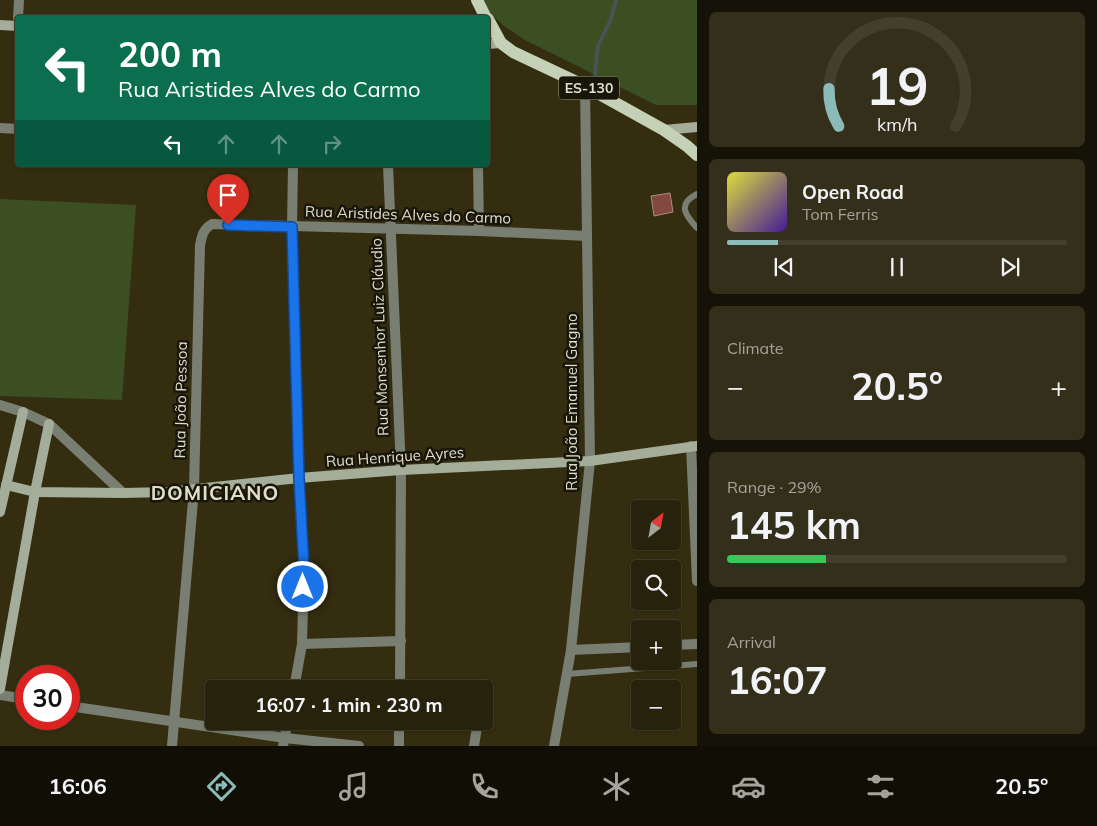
<!DOCTYPE html>
<html lang="en">
<head>
<meta charset="utf-8">
<style>
  body { margin:0; font-family:Mulish,sans-serif; background:#332f1a; color:#f1f3f6; height:100vh; display:flex; flex-direction:column; font-size:19px; white-space:nowrap }
  * { box-sizing:border-box; margin:0 }
  p { font-size:16px; color:#a4a49d }
  .icon { flex:none; width:28px; height:28px; fill:none; stroke:currentColor; stroke-width:2; stroke-linecap:round; stroke-linejoin:round }
  .map { position:relative; flex:1; overflow:hidden }
  .side { display:flex; flex-direction:column; gap:12px; padding:12px; background:#151307; width:400px }
  .side>* { flex:none }
  .top-card { position:absolute; left:15px; top:15px; width:475px; height:152px; border-radius:5px; box-shadow:0 1px 4px #0004,0 0 0 1px #433f2d; background:#0b6e4f; color:#fff; overflow:hidden }
  .needle { width:32px; rotate:31deg }
  .buttons { position:absolute; left:631px; top:500px; display:grid; gap:10px }
  .buttons a { display:grid; place-items:center; width:50px; height:50px; border-radius:5px; background:#27220c; box-shadow:0 1px 4px #0004,0 0 0 1px #433f2d; font-size:25px }
  .speed { position:absolute; left:15px; top:665px; display:flex; gap:10px; font-size:25px; font-weight:700; text-align:center }
  .speed>* { display:grid; place-content:center; width:65px; height:65px; border-radius:50%; background:#27220c; box-shadow:0 1px 4px #0004,0 0 0 1px #433f2d; line-height:1 }
  .speed .limit { border:8px solid #d22; background:#fff; color:#111 }
  .pin { position:absolute; display:grid; place-items:center; width:42px; height:42px; color:#fff; margin:-51px -21px; border-radius:50% 50% 50% 0; rotate:-45deg; box-shadow:0 0 5px #0007 }
  .pin .icon { rotate:45deg }
  .me { position:absolute; width:55px; margin:-28px; rotate:0deg; stroke-linejoin:round; filter:drop-shadow(0 0 4px #0008) }
  .turn { display:flex; align-items:center; gap:18px; height:105px; padding:0 20px; font-size:22px }
  .turn .icon { width:65px; height:65px; stroke-width:2.5 }
  .turn b { display:block; font-size:35px; line-height:42px }
  .lanes { display:flex; align-items:center; height:48px; padding:0 20px; background:#0003; justify-content:center; gap:25px; direction:ltr }
  .lanes .off { opacity:.35 }
  .big { font-size:38px; font-weight:700; line-height:1.1 }
  .side .card { flex:1; display:flex; flex-direction:column; justify-content:center; gap:8px; min-width:0; padding:0 18px; border-radius:8px; background:#332f1a }
  .side .dial { align-items:center; gap:0 }
  .dial svg { height:130px; overflow:visible; fill:none; stroke:#433f2d; stroke-width:7; stroke-linecap:round; text-anchor:middle }
  .dial text { fill:#f1f3f6; stroke:none }
  .song { display:flex; align-items:center; gap:15px }
  .cover { width:60px; height:60px; border-radius:8px; background:linear-gradient(135deg,hsl(60 70% 55%),hsl(260 70% 35%)) }
  .played { height:5px; border-radius:2px; background:linear-gradient(90deg,#8bbbb9 15%,#433f2d 15%) }
  .keys { display:flex; justify-content:space-around; direction:ltr }
  .heat { display:flex; justify-content:space-between; align-items:center; font-size:28px; direction:ltr }
  .charge { height:8px; border-radius:4px; background:linear-gradient(90deg,#34c759 29%,#433f2d 0) }
  .trip { position:absolute; left:205px; top:680px; width:288px; height:50px; border-radius:5px; background:#27220c; box-shadow:0 1px 4px #0004,0 0 0 1px #433f2d; font-weight:700; line-height:50px; text-align:center }
  .tab-bar { display:flex; height:80px; justify-content:space-around; align-items:center; background:#100e05; color:#a4a49d }
  .tab-bar .icon { width:35px; height:35px }
  .tab-bar .current { color:#8bbbb9 }
  .tab-bar b { font-size:22px; color:#f1f3f6 }
  main { display:flex; flex:1; min-height:0 }
  .map>svg:first-child { display:block }
  .green { fill:#3c4f22 }
  .lines { fill:none; stroke-linecap:round; stroke-linejoin:round }
  .stream { stroke:#475354; stroke-width:4 }
  .building { fill:#834941; stroke:#ad8983 }
  .lane { stroke:#787f72; stroke-width:6 }
  .street { stroke:#787f72; stroke-width:10 }
  .secondary { stroke:#a3ad99; stroke-width:10 }
  .primary { stroke:#c4d1b7; stroke-width:12 }
  .route-casing { stroke:#114b97; stroke-width:12 }
  .route { stroke:#1a73e8; stroke-width:9 }
  .labels { text-anchor:middle; stroke-width:5; stroke-linejoin:round; paint-order:stroke }
  .shield { fill:#181509; stroke:#a5a192; stroke-width:1 }
  .shield-label { font-size:14px; font-weight:bold; fill:#e1ddcc }
  .street-label { font-size:15px; fill:#e1ddcc; stroke:#181509 }
  .district-label { font-size:20px; font-weight:bold; letter-spacing:1px; fill:#e1ddcc; stroke:#181509 }
</style>
</head>
<body>
<main>
<div class="map">
<svg width="697" height="746" viewBox="0 0 697 746">
  <rect width="100%" height="100%" fill="#342d10"/>
  <g class="green">
    <path d="M481,0H697V105H656L523,39L503,25L493,16Z"/>
    <path d="M0,199L136,205L122,400L0,396Z"/>
  </g>
  <g class="lines">
    <path class="stream" d="M594,88L597,52L598,46L611,19L616,0"/>
  </g>
  <path class="building" d="M670,193L673,212L654,216L651,196Z"/>
  <g class="lines">
    <g class="lane">
      <path d="M697,194C677,204 685,215 697,228"/>
      <path d="M567,674L697,664"/>
    </g>
    <g class="street">
      <path d="M18,18L19,0"/>
      <path d="M0,128L18,129"/>
      <path d="M293,165L292,227L299,478L304,568L302,644L294,689"/>
      <path d="M388,165L401,470L400,689"/>
      <path d="M478,165L479,231"/>
      <path d="M0,405L23,412L49,424L123,493"/>
      <path d="M691,446L697,581"/>
      <path d="M302,644L401,641"/>
      <path d="M672,645L697,644"/>
      <path d="M571,650L640,647"/>
      <path d="M0,695L26,699"/>
      <path d="M69,706L285,738L359,746"/>
      <path d="M172,746L194,489L200,245C202,236 203,229 212,224L479,231L587,236"/>
      <path d="M283,746L288,721"/>
      <path d="M399,746V721"/>
      <path d="M474,746L478,721"/>
      <path d="M554,746L571,650L590,461L585,86"/>
    </g>
    <g class="secondary">
      <path d="M0,25L18,26"/>
      <path d="M488,44L501,43"/>
      <path d="M664,130L697,127"/>
      <path d="M6,485L35,492L123,493L168,492L299,478L401,470L590,461L697,446"/>
      <path d="M0,512L23,412"/>
      <path d="M0,689L35,492L49,424"/>
    </g>
    <g class="primary">
      <path d="M477,0L486,18"/>
      <path d="M488,19L501,43L513,52L585,86L664,130L687,146L697,155"/>
    </g>
  </g>
  <g class="lines">
    <g class="route-casing">
      <path id="route" d="M228,225L292,227L299,478L304,568L303,587"/>
    </g>
    <use href="#route" class="route"/>
  </g>
  <g class="labels">
    <rect class="shield" x="559" y="76.5" width="60" height="23" rx="4"/>
    <g class="shield-label">
      <text x="589" y="93">ES-130</text>
    </g>
    <g class="street-label">
      <text transform="translate(408 215) rotate(2)" y="5">Rua Aristides Alves do Carmo</text>
      <text transform="translate(380 337) rotate(-92)" y="5">Rua Monsenhor Luiz Cláudio</text>
      <text transform="translate(181 400) rotate(-89)" y="5">Rua João Pessoa</text>
      <text transform="translate(572 402) rotate(-90)" y="5">Rua João Emanuel Gagno</text>
      <text transform="translate(395 457) rotate(-4)" y="5">Rua Henrique Ayres</text>
    </g>
    <g class="district-label">
      <text x="215" y="500">DOMICIANO</text>
    </g>
  </g>
</svg>
<div class="buttons">
<a><svg class="needle" viewBox="-14 -14 28 28"><path d="M0-13l5 13h-10z" fill="#e53935"/><path d="M0 13l5-13h-10z" fill="#a4a49d"/></svg></a>
<a><svg class="icon" aria-label="search" viewBox="0 0 24 24"><circle cx="10" cy="10" r="6"/><path d="M15 15l6 6"/></svg></a>
<a>+</a>
<a>−</a>
</div>
<div class="speed"><div class="limit">30</div></div>
<div class="pin" style="left:228px;top:225px;background:#d93025"><svg class="icon" aria-label="arrive" viewBox="0 0 24 24"><path d="M6 21V4h12l-3 4 3 4H6"/></svg></div>
<svg class="me" style="left:303px;top:587px" viewBox="-20 -20 40 40"><circle r="17" fill="#1a73e8" stroke="#fff" stroke-width="3"/><path d="M0-11L8 9 0 5-8 9z" fill="#fff"/></svg>
<div class="trip">16:07 · 1 min · 230 m</div>
<div class="top-card">
<div class="turn"><svg class="icon" aria-label="left" viewBox="0 0 24 24"><path d="M17 20v-9H6M10 6l-5 5 5 5"/></svg><div><b>200 m</b>Rua Aristides Alves do Carmo</div></div>
<div class="lanes"><svg class="icon" aria-label="left" viewBox="0 0 24 24"><path d="M17 20v-9H6M10 6l-5 5 5 5"/></svg><svg class="icon off" aria-label="ahead" viewBox="0 0 24 24"><path d="M12 20V5M6 11l6-6 6 6"/></svg><svg class="icon off" aria-label="ahead" viewBox="0 0 24 24"><path d="M12 20V5M6 11l6-6 6 6"/></svg><svg class="icon off" aria-label="right" viewBox="0 0 24 24"><path d="M7 20v-9h11M14 6l5 5-5 5"/></svg></div>
</div>
</div>
<section class="side">
<div class="card dial"><svg viewBox="0 0 100 80">
<path d="M14 69A42 42 0 1 1 86 69"/>
<path d="M14 69A42 42 0 0 1 8 46" stroke="#8bbbb9"/>
<text x="50" y="56" font-size="32" font-weight="700">19</text>
<text x="50" y="72" font-size="11">km/h</text>
</svg></div>
<div class="card">
<div class="song"><i class="cover"></i><div><b>Open Road</b><p>Tom Ferris</p></div></div>
<div class="played"></div>
<div class="keys"><svg class="icon" aria-label="previous" viewBox="0 0 24 24"><path d="M18 5L8 12l10 7zM5 5v14"/></svg><svg class="icon" aria-label="pause" viewBox="0 0 24 24"><path d="M8 5v14M16 5v14"/></svg><svg class="icon" aria-label="next" viewBox="0 0 24 24"><path d="M6 5l10 7-10 7zM19 5v14"/></svg></div>
</div>
<div class="card"><p>Climate</p>
<div class="heat"><a>−</a><b class="big">20.5°</b><a>+</a></div>
</div>
<div class="card"><p>Range · 29%</p><b class="big">145 km</b><div class="charge"></div></div>
<div class="card"><p>Arrival</p><b class="big">16:07</b></div>
</section>
</main>
<nav class="tab-bar">
<b>16:06</b>
<svg class="icon current" aria-label="directions" viewBox="0 0 24 24"><path d="M12 3l9 9-9 9-9-9zM9 14v-3h6M13 9l2 2-2 2"/></svg>
<svg class="icon" aria-label="music" viewBox="0 0 24 24"><path d="M9 18V5l10-2v13"/><circle cx="6" cy="18" r="3"/><circle cx="16" cy="16" r="3"/></svg>
<svg class="icon" aria-label="phone" viewBox="0 0 24 24"><path d="M5 4h4l2 5-3 2q2 4 5 5l2-3 5 2v4C11 20 4 13 5 4z"/></svg>
<svg class="icon" aria-label="climate" viewBox="0 0 24 24"><path d="M12 3v18M4 7l16 10M4 17L20 7"/></svg>
<svg class="icon" aria-label="car" viewBox="0 0 24 24"><path d="M5 17H2v-5l4-1 3-4h7l3 4 3 1v5h-3M9 17h6M6 11h13"/><circle cx="7" cy="17" r="2"/><circle cx="17" cy="17" r="2"/></svg>
<svg class="icon" aria-label="filters" viewBox="0 0 24 24"><path d="M4 7h16M4 17h16"/><circle cx="9" cy="7" r="2"/><circle cx="15" cy="17" r="2"/></svg>
<b>20.5°</b>
</nav>
</body>
</html>
